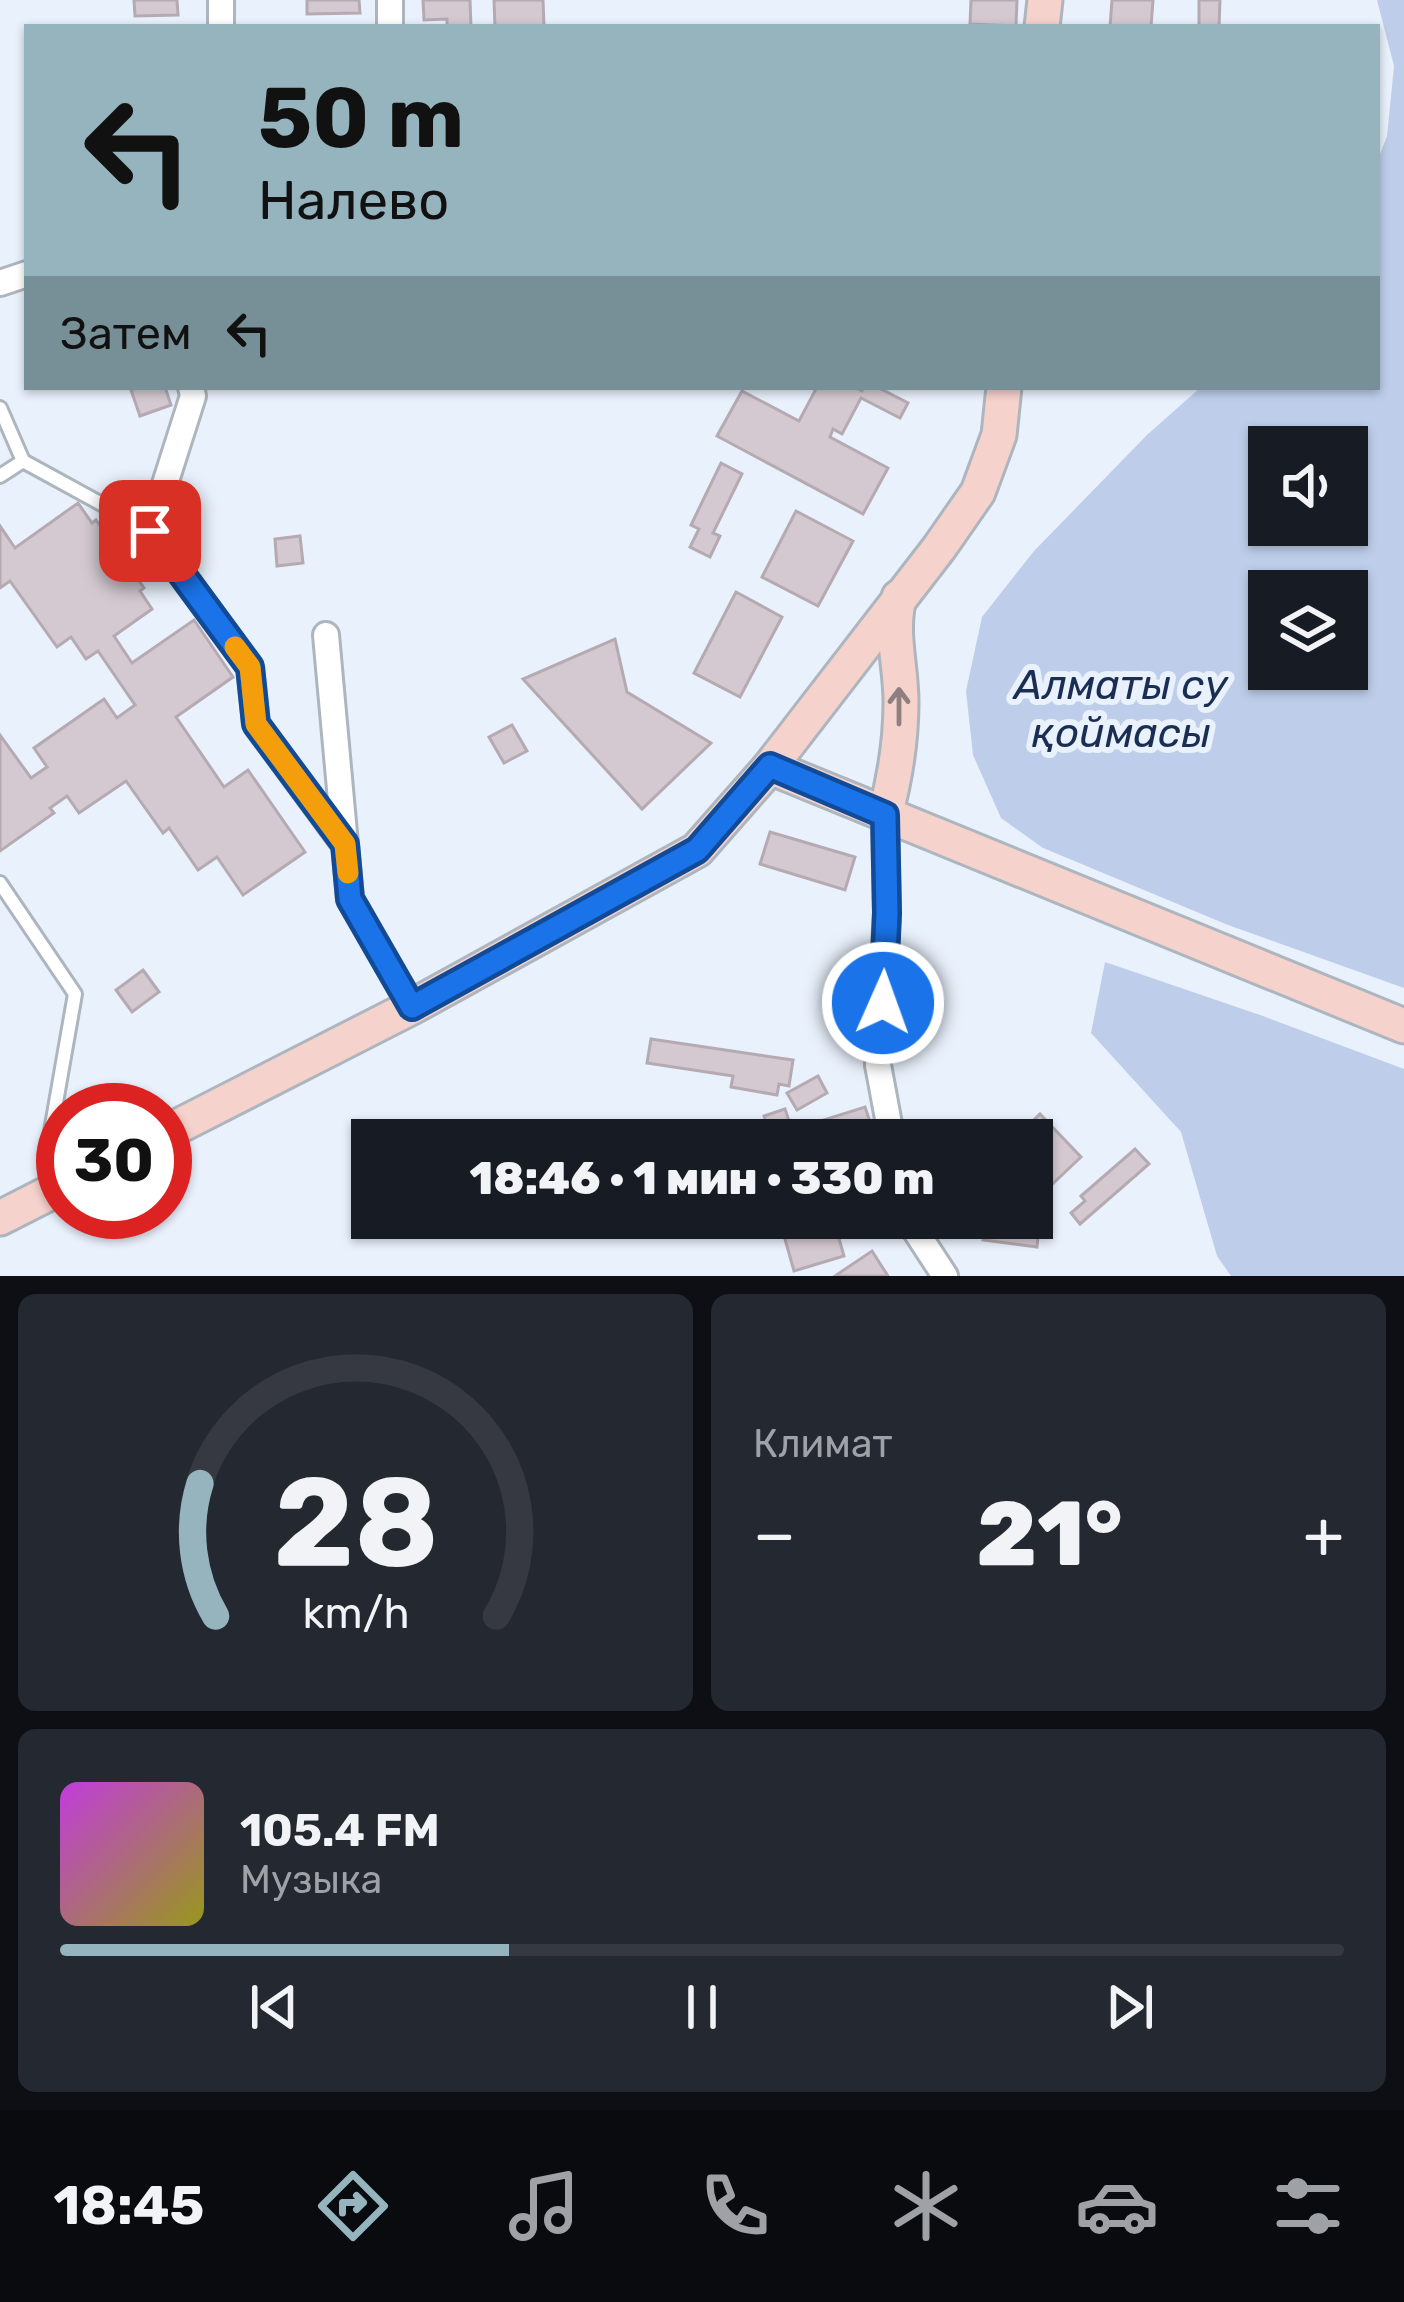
<!DOCTYPE html>
<html lang="ru">
<head>
<meta charset="utf-8">
<style>
  body { margin:0; font-family:Rubik,sans-serif; background:#242831; color:#f1f3f6; height:100vh; display:flex; flex-direction:column; font-size:45px; white-space:nowrap }
  * { box-sizing:border-box; margin:0 }
  p { font-size:39px; color:#9ea1a6 }
  .icon { flex:none; width:66px; height:66px; fill:none; stroke:currentColor; stroke-width:2; stroke-linecap:round; stroke-linejoin:round }
  .map { position:relative; height:1276px; overflow:hidden }
  .side { display:flex; flex-direction:column; gap:18px; padding:18px; background:#0d0f14; flex:1 }
  .side>* { flex:none }
  .guide { position:absolute; left:24px; top:24px; width:1356px; height:366px; border-radius:0px; box-shadow:0 3px 9px #0004; background:#95b4be; color:#111; overflow:hidden }
  .buttons { position:absolute; left:1248px; top:426px; display:grid; gap:24px }
  .buttons a { display:grid; place-items:center; width:120px; height:120px; border-radius:0px; background:#171b24; box-shadow:0 3px 9px #0004; font-size:60px }
  .speed { position:absolute; left:36px; top:1083px; display:flex; gap:24px; font-size:60px; font-weight:700; text-align:center }
  .speed>* { display:grid; place-content:center; width:156px; height:156px; border-radius:50%; background:#171b24; box-shadow:0 3px 9px #0004; line-height:1 }
  .speed .limit { border:18px solid #d22; background:#fff; color:#111 }
  .pin { position:absolute; display:grid; place-items:center; width:102px; height:102px; color:#fff; margin:-51px; border-radius:24px; box-shadow:0 6px 18px #0006 }
  .me { position:absolute; width:132px; margin:-66px; rotate:2deg; stroke-linejoin:round; filter:drop-shadow(0 0 9px #0008) }
  .turn { display:flex; align-items:center; gap:42px; height:252px; padding:0 36px; font-size:54px }
  .turn .icon { width:156px; height:156px; stroke-width:2.5 }
  .turn b { display:block; font-size:84px; line-height:102px }
  .then { display:flex; align-items:center; height:114px; padding:0 36px; background:#0003; gap:24px; font-size:45px }
  .big { font-size:90px; font-weight:800; line-height:1.1 }
  .side .widget { flex:1; display:flex; flex-direction:column; justify-content:center; gap:18px; min-width:0; padding:0 42px; border-radius:18px; background:#242831 }
  .side .dial { align-items:center; gap:0 }
  .dial svg { height:312px; overflow:visible; fill:none; stroke:#363941; stroke-width:7; stroke-linecap:round; text-anchor:middle }
  .dial text { fill:#f1f3f6; stroke:none }
  .song { display:flex; align-items:center; gap:36px }
  .cover { width:144px; height:144px; border-radius:18px; background:linear-gradient(135deg,hsl(290 70% 55%),hsl(60 70% 35%)) }
  .played { height:12px; border-radius:6px; background:linear-gradient(90deg,#95b4be 35%,#363941 35%) }
  .keys { display:flex; justify-content:space-around; direction:ltr }
  .heat { display:flex; justify-content:space-between; align-items:center; font-size:66px; direction:ltr }
  .side .tiles { flex:1; display:grid; gap:18px; grid-template-columns:1fr 1fr }
  .widget:last-child { grid-column:span 2 }
  .trip { position:absolute; left:351px; top:1119px; width:702px; height:120px; border-radius:0px; background:#171b24; box-shadow:0 3px 9px #0004; font-weight:800; line-height:120px; text-align:center }
  .menu { display:flex; height:192px; justify-content:space-around; align-items:center; background:#090b0e; color:#9ea1a6 }
  .menu .icon { width:84px; height:84px }
  .menu .current { color:#95b4be }
  .menu b { font-size:54px; color:#f1f3f6 }
  .map>svg:first-child { display:block }
  .water { fill:#beceea; fill-rule:evenodd }
  .building { fill:#d4c9d1; stroke:#b5aab2; stroke-width:3 }
  .lines { fill:none; stroke-linecap:round; stroke-linejoin:round }
  .lane-casing { stroke:#adb5be; stroke-width:18 }
  .street-casing { stroke:#adb5be; stroke-width:30 }
  .secondary-casing { stroke:#adb5be; stroke-width:39 }
  .lane { stroke:#fff; stroke-width:12 }
  .street { stroke:#fff; stroke-width:24 }
  .secondary { stroke:#f6d2cd; stroke-width:33 }
  .oneway { stroke:#8e807f }
  .route-casing { stroke:#114b97; stroke-width:30 }
  .route { stroke:#1a73e8; stroke-width:21 }
  .slow { stroke:#f59e0b; stroke-width:21 }
  .labels { text-anchor:middle; stroke-width:12; stroke-linejoin:round; paint-order:stroke }
  .water-label { font-size:42px; font-style:italic; fill:#1a2e53; stroke:#e9f1fc }
</style>
</head>
<body>
<div class="map">
<svg width="1404" height="1276" viewBox="0 0 1404 1276">
  <rect width="100%" height="100%" fill="#e9f1fc"/>
  <g class="water">
    <path d="M1377,0H1404V988L1228,925L1043,848L1001,818L973,755L966,691L982,617L1034,551L1147,435L1201,387H1377V263L1380,261L1377,253V162L1387,136L1394,66ZM1269,447H1347V525H1269ZM1269,591H1347V669H1269Z"/>
    <path d="M1105,962L1263,1016L1404,1069V1276H1231L1217,1256L1181,1132L1091,1033Z"/>
  </g>
  <g class="building">
    <path d="M134,0H177L178,15L135,16Z"/>
    <path d="M307,0H359L360,13L307,14Z"/>
    <path d="M423,0H470L471,27H447V19L424,20Z"/>
    <path d="M494,0H543L544,27H495Z"/>
    <path d="M971,0H1017L1016,26L970,24Z"/>
    <path d="M1112,0H1153L1151,27H1110Z"/>
    <path d="M1199,0H1220L1219,27H1199Z"/>
    <path d="M139,387H165L171,405L140,416L131,390Z"/>
    <path d="M817,387H855L862,391L864,387H877L908,403L900,418L861,398L842,434L833,429L830,437L888,468L863,514L717,436L742,391L799,421Z"/>
    <path d="M721,463L742,474L713,533L720,536L710,557L690,547L699,529L691,525Z"/>
    <path d="M78,503L92,523L96,520L144,588L140,591L152,609L114,636L132,663L194,620L233,677L176,717L224,787L248,770L305,852L243,895L217,857L198,870L169,828L163,833L126,781L79,813L67,796L50,808L54,813L0,851V735L31,778L47,767L34,748L104,699L117,718L135,705L98,651L86,659L71,637L57,647L10,581L0,588V526L15,548Z"/>
    <path d="M796,511L853,541L818,606L762,577Z"/>
    <path d="M300,536L303,563L277,566L275,539Z"/>
    <path d="M736,592L782,617L740,697L694,673Z"/>
    <path d="M615,639L627,692L711,743L642,809L523,679Z"/>
    <path d="M512,725L527,751L504,763L489,737Z"/>
    <path d="M770,832L855,857L845,890L760,864Z"/>
    <path d="M143,970L159,992L132,1012L116,990Z"/>
    <path d="M651,1039L793,1060L789,1086L779,1084L777,1095L731,1087L733,1076L647,1063Z"/>
    <path d="M818,1076L827,1093L797,1110L787,1093Z"/>
    <path d="M865,1107L876,1140H771L764,1116L785,1109L792,1130Z"/>
    <path d="M1040,1114L1081,1157L1044,1192L1032,1180V1140H1013Z"/>
    <path d="M1135,1149L1149,1164L1080,1224L1071,1213L1085,1201L1081,1196Z"/>
    <path d="M1032,1204L1041,1205L1037,1247L983,1240L985,1218H1032Z"/>
    <path d="M779,1218H833L844,1256L794,1271Z"/>
    <path d="M872,1251L888,1276H835Z"/>
  </g>
  <g class="lines">
    <g class="lane-casing">
      <g id="lane">
        <path d="M0,408L23,461"/>
        <path d="M0,476L23,461L149,530"/>
        <path d="M0,883L75,994L51,1131L63,1153"/>
      </g>
    </g>
    <g class="street-casing">
      <g id="street">
        <path d="M221,0V27"/>
        <path d="M390,0V27"/>
        <path d="M0,283L27,274"/>
        <path d="M191,387L193,396L150,531L250,667L256,724L345,845"/>
        <path d="M326,635L350,899L412,1007"/>
        <path d="M885,815L887,913L878,1065L892,1140"/>
        <path d="M911,1218L915,1230L945,1276"/>
      </g>
    </g>
    <g class="secondary-casing">
      <g id="secondary">
        <path d="M1042,27L1045,0"/>
        <path d="M770,767L1404,1026"/>
        <path d="M885,815C895,778 901,741 901,702C901,664 890,635 899,597"/>
        <path d="M165,1133L412,1007L697,850L770,767L939,548L978,492L999,435L1004,387"/>
        <path d="M0,1218L63,1186"/>
      </g>
    </g>
    <use href="#lane" class="lane"/>
    <use href="#street" class="street"/>
    <use href="#secondary" class="secondary"/>
  </g>
  <defs><path id="oneway-shaft" d="M-6 0H5M1.5-3L5.5 0L1.5 3" fill="none" stroke-width="1.6" stroke-linecap="round" stroke-linejoin="round" transform="scale(3)"/></defs>
  <use class="oneway" href="#oneway-shaft" transform="translate(899 706) rotate(-90)"/>
  <g class="lines">
    <g class="route-casing">
      <path id="route" d="M150,531L250,667L256,724L345,844L350,899L412,1007L697,850L770,766L885,815L887,913L883,1003"/>
    </g>
    <use href="#route" class="route"/>
    <path class="slow" d="M235,647L250,667L256,724L345,844L348,873"/>
  </g>
  <g class="labels">
    <g class="water-label">
      <text x="1121" y="699">Алматы су<tspan x="1121" dy="48">қоймасы</tspan></text>
    </g>
  </g>
</svg>
<div class="buttons">
<a><svg class="icon" aria-label="sound" viewBox="0 0 24 24"><path d="M4 9h4l5-4v14l-5-4H4zM17 9q2 3 0 6"/></svg></a>
<a><svg class="icon" aria-label="layers" viewBox="0 0 24 24"><path d="M12 4l9 5-9 5-9-5zM3 14l9 5 9-5"/></svg></a>
</div>
<div class="speed"><div class="limit">30</div></div>
<div class="pin" style="left:150px;top:531px;background:#d93025"><svg class="icon" aria-label="arrive" viewBox="0 0 24 24"><path d="M6 21V4h12l-3 4 3 4H6"/></svg></div>
<svg class="me" style="left:883px;top:1003px" viewBox="-20 -20 40 40"><circle r="17" fill="#1a73e8" stroke="#fff" stroke-width="3"/><path d="M0-11L8 9 0 5-8 9z" fill="#fff"/></svg>
<div class="trip">18:46 · 1 мин · 330 m</div>
<div class="guide">
<div class="turn"><svg class="icon" aria-label="left" viewBox="0 0 24 24"><path d="M17 20v-9H6M10 6l-5 5 5 5"/></svg><div><b>50 m</b>Налево</div></div>
<div class="then">Затем<svg class="icon" aria-label="left" viewBox="0 0 24 24"><path d="M17 20v-9H6M10 6l-5 5 5 5"/></svg></div>
</div>
</div>
<section class="side">
<div class="tiles">
<div class="widget dial"><svg viewBox="0 0 100 80">
<path d="M14 69A42 42 0 1 1 86 69"/>
<path d="M14 69A42 42 0 0 1 10 35" stroke="#95b4be"/>
<text x="50" y="56" font-size="32" font-weight="700">28</text>
<text x="50" y="72" font-size="11">km/h</text>
</svg></div>
<div class="widget"><p>Климат</p>
<div class="heat"><a>−</a><b class="big">21°</b><a>+</a></div>
</div>
<div class="widget">
<div class="song"><i class="cover"></i><div><b>105.4 FM</b><p>Музыка</p></div></div>
<div class="played"></div>
<div class="keys"><svg class="icon" aria-label="previous" viewBox="0 0 24 24"><path d="M18 5L8 12l10 7zM5 5v14"/></svg><svg class="icon" aria-label="pause" viewBox="0 0 24 24"><path d="M8 5v14M16 5v14"/></svg><svg class="icon" aria-label="next" viewBox="0 0 24 24"><path d="M6 5l10 7-10 7zM19 5v14"/></svg></div>
</div>
</div>
</section>
<nav class="menu">
<b>18:45</b>
<svg class="icon current" aria-label="directions" viewBox="0 0 24 24"><path d="M12 3l9 9-9 9-9-9zM9 14v-3h6M13 9l2 2-2 2"/></svg>
<svg class="icon" aria-label="music" viewBox="0 0 24 24"><path d="M9 18V5l10-2v13"/><circle cx="6" cy="18" r="3"/><circle cx="16" cy="16" r="3"/></svg>
<svg class="icon" aria-label="phone" viewBox="0 0 24 24"><path d="M5 4h4l2 5-3 2q2 4 5 5l2-3 5 2v4C11 20 4 13 5 4z"/></svg>
<svg class="icon" aria-label="climate" viewBox="0 0 24 24"><path d="M12 3v18M4 7l16 10M4 17L20 7"/></svg>
<svg class="icon" aria-label="car" viewBox="0 0 24 24"><path d="M5 17H2v-5l4-1 3-4h7l3 4 3 1v5h-3M9 17h6M6 11h13"/><circle cx="7" cy="17" r="2"/><circle cx="17" cy="17" r="2"/></svg>
<svg class="icon" aria-label="filters" viewBox="0 0 24 24"><path d="M4 7h16M4 17h16"/><circle cx="9" cy="7" r="2"/><circle cx="15" cy="17" r="2"/></svg>
</nav>
</body>
</html>
